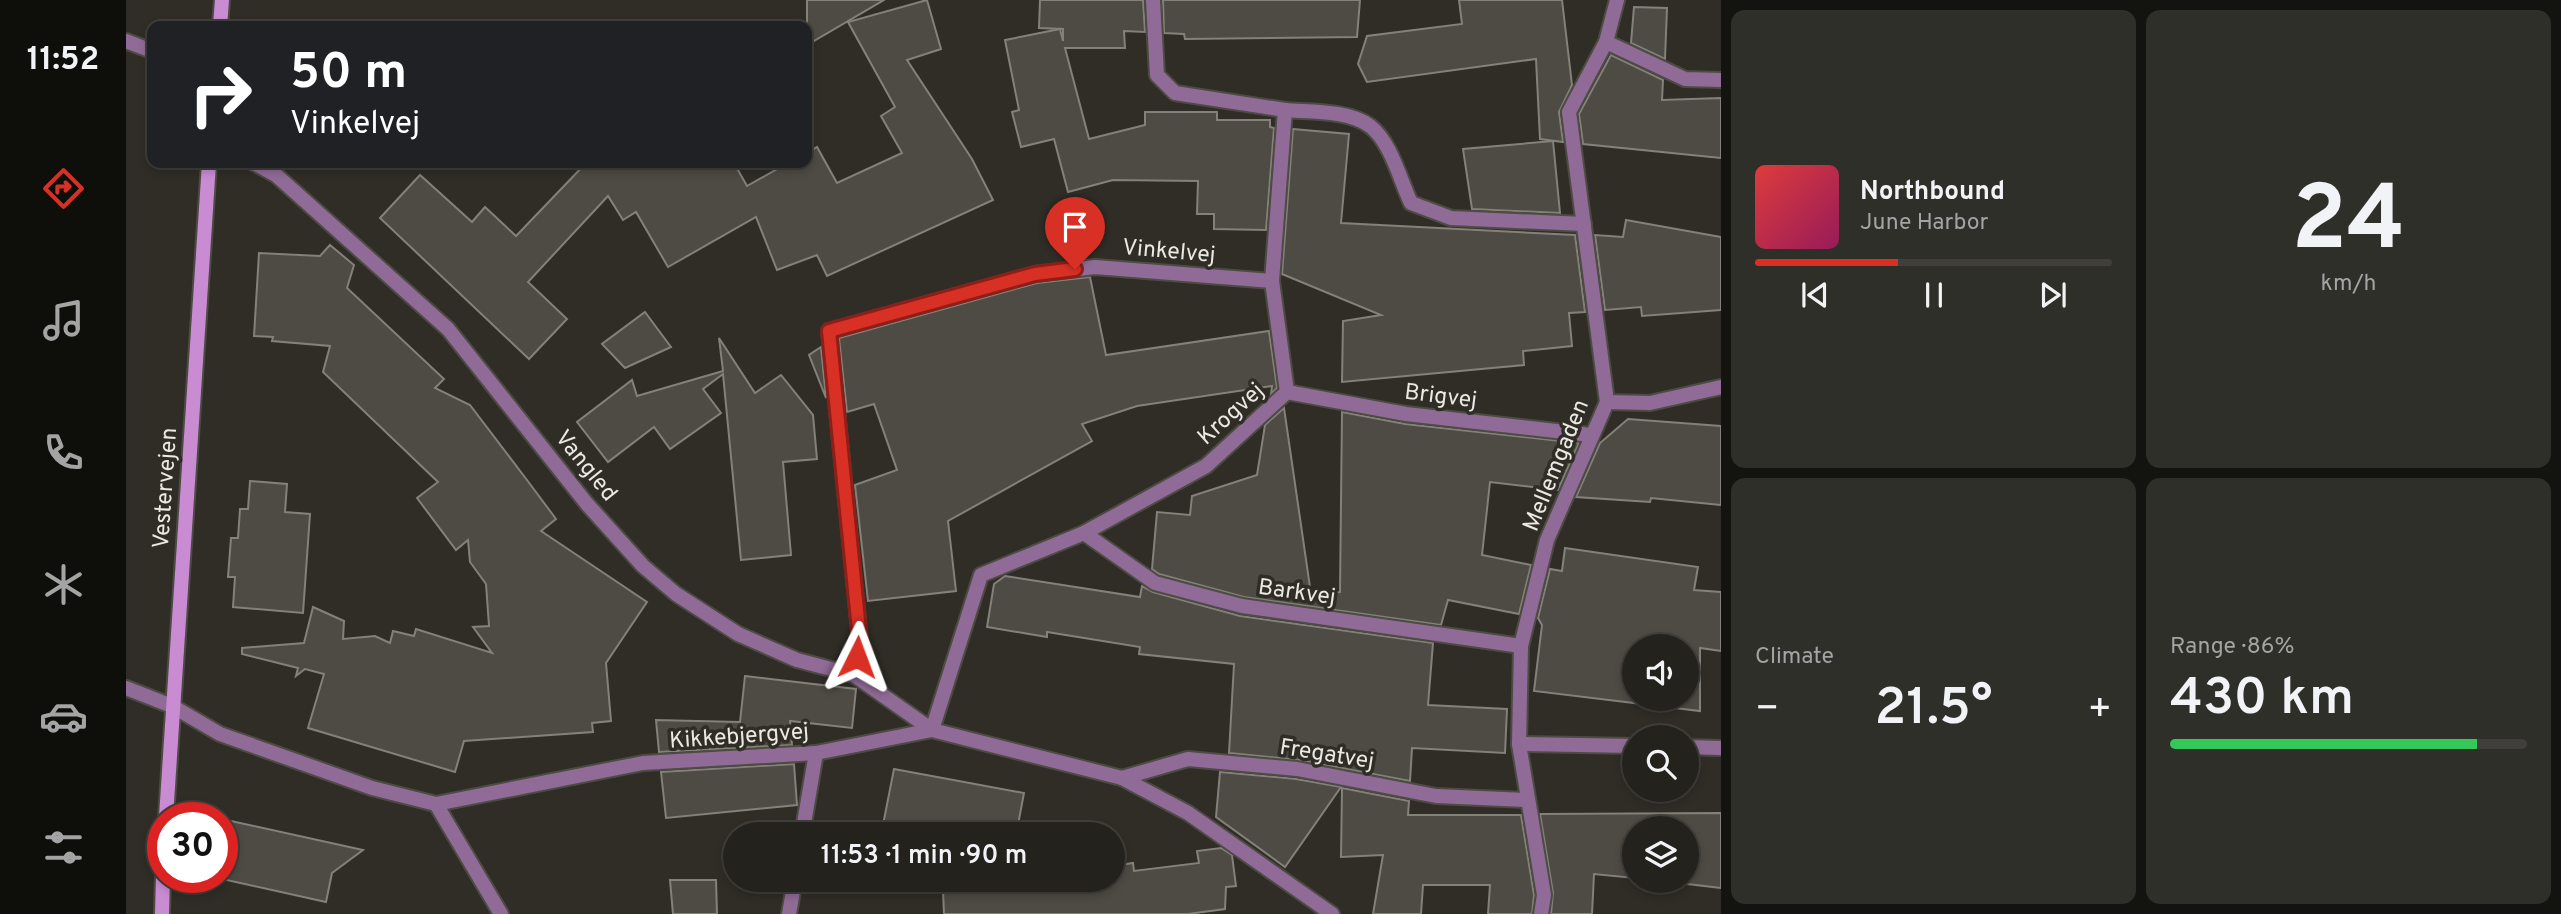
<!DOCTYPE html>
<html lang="en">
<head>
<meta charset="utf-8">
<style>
  body { margin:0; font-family:Overpass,sans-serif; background:#2f2f29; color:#f1f3f6; height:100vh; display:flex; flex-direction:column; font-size:26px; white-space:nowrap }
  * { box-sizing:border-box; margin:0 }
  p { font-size:23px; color:#a3a4a3 }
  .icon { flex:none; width:38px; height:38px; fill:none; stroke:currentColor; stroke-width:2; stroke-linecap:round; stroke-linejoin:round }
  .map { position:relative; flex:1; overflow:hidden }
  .side { display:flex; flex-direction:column; gap:10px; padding:10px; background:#13130f; width:840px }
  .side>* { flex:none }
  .top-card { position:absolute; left:21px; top:21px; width:665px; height:147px; border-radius:14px; box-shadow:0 4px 10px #0003,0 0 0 2px #403f3b; background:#202124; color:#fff; overflow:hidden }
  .tools { position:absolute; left:1496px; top:634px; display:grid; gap:14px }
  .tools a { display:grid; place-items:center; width:77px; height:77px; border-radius:50%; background:#23221c; box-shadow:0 4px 10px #0003,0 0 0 2px #403f3b; font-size:35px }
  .speed { position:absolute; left:21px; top:802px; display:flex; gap:14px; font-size:35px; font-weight:700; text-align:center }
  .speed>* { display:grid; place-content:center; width:91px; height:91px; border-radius:50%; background:#23221c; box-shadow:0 4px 10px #0003,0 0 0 2px #403f3b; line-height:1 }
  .speed .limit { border:10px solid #d22; background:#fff; color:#111 }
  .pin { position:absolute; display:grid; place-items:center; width:60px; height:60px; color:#fff; margin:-72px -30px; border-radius:50% 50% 50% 0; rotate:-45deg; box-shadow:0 0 7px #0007 }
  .pin .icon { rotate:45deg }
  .me { position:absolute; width:77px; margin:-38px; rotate:3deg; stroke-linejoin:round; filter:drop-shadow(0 0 5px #0008) }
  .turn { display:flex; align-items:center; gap:24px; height:147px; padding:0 28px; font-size:32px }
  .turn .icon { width:91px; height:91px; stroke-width:2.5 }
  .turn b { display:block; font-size:49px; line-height:60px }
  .big { font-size:52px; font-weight:600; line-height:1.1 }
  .side .card { flex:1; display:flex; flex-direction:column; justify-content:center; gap:10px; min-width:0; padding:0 24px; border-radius:14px; background:#2f2f29 }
  .side .dial { align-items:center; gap:0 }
  .dial b { font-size:91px; line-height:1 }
  .song { display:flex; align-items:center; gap:21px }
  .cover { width:84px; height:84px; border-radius:10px; background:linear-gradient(135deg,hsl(0 70% 55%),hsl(330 70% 35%)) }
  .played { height:7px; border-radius:4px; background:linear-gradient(90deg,#d93025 40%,#403f3b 40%) }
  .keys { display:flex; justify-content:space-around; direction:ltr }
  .heat { display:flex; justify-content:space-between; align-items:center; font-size:38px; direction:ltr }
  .charge { height:10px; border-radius:5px; background:linear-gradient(90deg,#34c759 86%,#403f3b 0) }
  .side .tiles { flex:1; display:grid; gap:10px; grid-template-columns:repeat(2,1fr) }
  .trip { position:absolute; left:597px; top:822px; width:402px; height:70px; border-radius:35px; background:#23221c; box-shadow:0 4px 10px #0003,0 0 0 2px #403f3b; font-weight:600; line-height:70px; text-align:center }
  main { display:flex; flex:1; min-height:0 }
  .dock { display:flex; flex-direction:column; width:126px; justify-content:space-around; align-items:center; background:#0e0e0b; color:#a3a4a3 }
  .dock .icon { width:49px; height:49px }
  .dock .current { color:#d93025 }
  .dock b { font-size:32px; color:#f1f3f6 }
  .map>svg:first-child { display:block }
  .building { fill:#4d4b43; stroke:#838179; stroke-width:2; fill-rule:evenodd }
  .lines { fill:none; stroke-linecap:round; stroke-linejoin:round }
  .street-casing { stroke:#4d4b44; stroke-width:18 }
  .secondary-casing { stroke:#4d4b44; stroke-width:18 }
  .street { stroke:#906b97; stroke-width:14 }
  .secondary { stroke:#c98cd3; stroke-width:14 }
  .route-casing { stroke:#8d1f18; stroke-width:18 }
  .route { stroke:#d93025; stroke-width:12 }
  .labels { text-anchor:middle; stroke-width:7; stroke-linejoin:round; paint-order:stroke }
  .street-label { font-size:23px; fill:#eae9e4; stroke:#2f2d26 }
</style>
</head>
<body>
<main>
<nav class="dock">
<b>11:52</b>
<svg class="icon current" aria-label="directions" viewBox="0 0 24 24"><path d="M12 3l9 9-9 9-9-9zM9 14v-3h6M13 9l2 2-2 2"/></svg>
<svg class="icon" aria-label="music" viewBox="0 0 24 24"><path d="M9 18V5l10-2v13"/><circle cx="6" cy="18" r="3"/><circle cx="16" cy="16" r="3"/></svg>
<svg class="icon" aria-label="phone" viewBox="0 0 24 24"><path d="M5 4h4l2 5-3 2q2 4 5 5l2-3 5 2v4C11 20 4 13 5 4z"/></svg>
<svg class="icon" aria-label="climate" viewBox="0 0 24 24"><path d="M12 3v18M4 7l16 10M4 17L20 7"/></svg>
<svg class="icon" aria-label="car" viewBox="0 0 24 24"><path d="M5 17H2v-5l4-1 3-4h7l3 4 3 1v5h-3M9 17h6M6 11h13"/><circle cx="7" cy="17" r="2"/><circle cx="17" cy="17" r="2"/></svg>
<svg class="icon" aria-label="filters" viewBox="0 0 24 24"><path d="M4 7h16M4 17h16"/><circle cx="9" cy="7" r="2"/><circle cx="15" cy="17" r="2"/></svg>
</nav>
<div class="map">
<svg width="1595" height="914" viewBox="0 0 1595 914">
  <rect width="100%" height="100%" fill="#2f2d26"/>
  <g class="building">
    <path d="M681,0H758L681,45Z"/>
    <path d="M801,0L815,49L781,60L846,159L867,200L701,276L691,255L651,270L630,217L542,267L510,212L497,220L482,196L402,282L441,319L403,359L254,218L294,175L346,222L359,207L390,236L460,163H608L621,186L662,163H681V153L691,147L711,183L776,153L755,116L769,107L722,22Z"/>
    <path d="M914,0H1017L1019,32L998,31L999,48H939L963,139L1019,125V112H1091V120H1144V127L1148,128L1140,230L1088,229V214H1071L1072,181L987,180L942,192L928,139L895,147L886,112L893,110L879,40L934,29L937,41V29L913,28Z"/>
    <path d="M1037,0H1234L1231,37L1059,39L1058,34L1038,33Z"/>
    <path d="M1333,0H1436L1446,85L1433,112L1437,142L1414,139L1410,59L1241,82L1232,64L1241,36L1336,24Z"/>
    <path d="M1508,7L1541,8L1539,59L1505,43Z"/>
    <path d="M1485,55L1537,80L1536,100L1595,98V158L1457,144L1453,114Z"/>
    <path d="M1167,129L1223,134L1215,223L1449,235L1459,312L1443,313L1446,346L1397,351L1398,365L1216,382L1217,321L1255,315L1156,274Z"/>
    <path d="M1427,141L1434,213L1346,209L1337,149Z"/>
    <path d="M1500,220L1595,237V310L1516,316L1515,307L1479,310L1469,235L1497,237Z"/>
    <path d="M204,245L228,265L221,288L318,379L309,388L344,405L401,480L430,519L415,531L521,602L480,663L485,721L466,723L467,732L338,741L329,772L182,728L198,674L179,669L170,676L172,668L116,654V648L178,643L187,607L218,621L217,639L249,636L264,643L267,631L288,636L290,629L366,653L347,627L363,626L360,584L344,562L342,540L330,550L291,498L312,482L197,372L204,346L146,341L147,337L128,336L133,253L194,256Z"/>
    <path d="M964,277L980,355L1143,331L1151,388L1145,394L1146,386L1011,406L956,424L966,441L822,521L830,591L742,601L729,485L771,470L748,404L721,412L713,338L911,283Z"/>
    <path d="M519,312L545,347L499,368L476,344Z"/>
    <path d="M593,338L629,393L655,375L687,415L691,459L657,462L665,555L615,560L597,374L577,389L595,413L544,449L528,427L482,462L451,422L506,380L511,396L597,371Z"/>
    <path d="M695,347L700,398L683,355Z"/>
    <path d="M1158,408L1185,594L1214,592L1216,412L1279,424L1453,443L1432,490L1364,482L1356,555L1405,565L1393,614L1322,600L1315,625L1118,597L1033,574L1026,569L1031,512L1064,515L1066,496L1131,475L1139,425Z"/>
    <path d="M1502,419L1595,426V505L1525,498L1524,502L1450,497L1474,443Z"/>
    <path d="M124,481L161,484L159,512L184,514L177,613L107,607L109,577H102L105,538H112L114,509H122Z"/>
    <path d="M1439,548L1572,567L1568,590L1595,592V651L1574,648V711L1408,691L1416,625L1412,618L1424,569L1436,571ZM1508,646H1561V698H1508Z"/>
    <path d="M879,576L1014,597L1016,586L1027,592L1114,616L1307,643L1302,705L1381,709L1379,753L1286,748L1284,781L1173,760L1103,753L1108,664L1013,654L1014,647L921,632V637L861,627L868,584Z"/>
    <path d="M619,676L730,689L726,728L664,721L666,745L533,752L530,720L614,722Z"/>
    <path d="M668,764L671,805L540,818L535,772Z"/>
    <path d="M768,769L898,793L890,835H755Z"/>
    <path d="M1094,772L1170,779L1215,787L1159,867L1090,817Z"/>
    <path d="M1216,788L1283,801L1282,815H1395L1408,895L1406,914H1362L1364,885H1297L1295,914H1247L1257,855L1215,857Z"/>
    <path d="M1595,813V888L1527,880H1561V828H1508V878L1468,874L1466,914H1425L1427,893L1414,814Z"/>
    <path d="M96,819L237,850L206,873L200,902L96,879Z"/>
    <path d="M1095,848L1106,855L1110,886L1100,887L1099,909L1062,914H818L817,891L920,880H987V866L1007,863L1008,871L1073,863L1071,851Z"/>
    <path d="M544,880H590L591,914H547Z"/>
  </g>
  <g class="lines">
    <g class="street-casing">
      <g id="street">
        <path d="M0,41L26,51"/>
        <path d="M1480,42L1559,79L1595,80"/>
        <path d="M1159,110C1184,112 1223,110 1244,126C1265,142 1274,180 1285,203L1325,218L1458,224"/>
        <path d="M128,163L150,175L322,329L461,504L517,566L550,594L612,634L671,660L728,675L806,730L855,575L958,533L1080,466L1161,392L1146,281L1159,110L1049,93L1031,75L1027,0"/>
        <path d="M1161,392L1280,414L1465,435"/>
        <path d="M1481,402L1524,403L1595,387"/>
        <path d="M958,533L1029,583L1116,606L1395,646"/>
        <path d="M728,675L734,640L703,331L909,274L969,267L1146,281"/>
        <path d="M0,688L46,706L94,734L246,788L310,804L517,763L690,753L806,730L996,778L1062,813L1206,914"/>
        <path d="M1393,744L1508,746"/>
        <path d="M1561,747L1595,748"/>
        <path d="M996,778L1062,759L1171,769L1310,796L1402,800"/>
        <path d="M310,804L375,914"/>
        <path d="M676,835L690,753"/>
        <path d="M663,914L669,880"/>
        <path d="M1415,914L1418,895L1393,744L1395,646L1421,540L1481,402L1443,112L1480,42L1491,0"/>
      </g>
    </g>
    <g class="secondary-casing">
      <g id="secondary">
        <path d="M94,26L96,0"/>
        <path d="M40,817L83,163"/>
        <path d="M36,914L37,877"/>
      </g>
    </g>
    <use href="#street" class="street"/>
    <use href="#secondary" class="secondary"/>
  </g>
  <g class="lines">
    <g class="route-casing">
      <path id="route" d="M731,657L734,640L703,331L909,274L949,269"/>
    </g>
    <use href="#route" class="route"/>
  </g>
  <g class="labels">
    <g class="street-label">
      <text transform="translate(1043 250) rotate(5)" y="8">Vinkelvej</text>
      <text transform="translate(1315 395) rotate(7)" y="8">Brigvej</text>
      <text transform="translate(1104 413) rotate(-42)" y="8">Krogvej</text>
      <text transform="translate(461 465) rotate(51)" y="8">Vangled</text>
      <text transform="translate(1429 465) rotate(-68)" y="8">Mellemgaden</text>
      <text transform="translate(38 488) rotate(-86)" y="8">Vestervejen</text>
      <text transform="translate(1171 591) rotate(8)" y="8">Barkvej</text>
      <text transform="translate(613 735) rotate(-4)" y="8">Kikkebjergvej</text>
      <text transform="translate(1201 753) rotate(9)" y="8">Fregatvej</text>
    </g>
  </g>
</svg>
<div class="tools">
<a><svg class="icon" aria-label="sound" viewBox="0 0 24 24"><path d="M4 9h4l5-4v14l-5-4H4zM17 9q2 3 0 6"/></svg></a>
<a><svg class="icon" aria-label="search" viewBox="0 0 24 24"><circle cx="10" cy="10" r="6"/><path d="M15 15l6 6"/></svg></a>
<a><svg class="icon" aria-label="layers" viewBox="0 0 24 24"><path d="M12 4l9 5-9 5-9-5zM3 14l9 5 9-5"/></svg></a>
</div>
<div class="speed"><div class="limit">30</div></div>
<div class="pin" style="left:949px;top:269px;background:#d93025"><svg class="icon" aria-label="arrive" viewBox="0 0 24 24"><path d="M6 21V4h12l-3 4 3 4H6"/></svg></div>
<svg class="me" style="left:731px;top:657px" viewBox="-20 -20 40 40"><path d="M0-17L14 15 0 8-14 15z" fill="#d93025" stroke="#fff" stroke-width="4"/></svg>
<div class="trip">11:53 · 1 min · 90 m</div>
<div class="top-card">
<div class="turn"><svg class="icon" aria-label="right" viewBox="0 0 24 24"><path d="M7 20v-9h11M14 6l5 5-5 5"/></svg><div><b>50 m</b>Vinkelvej</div></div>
</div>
</div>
<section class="side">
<div class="tiles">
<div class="card">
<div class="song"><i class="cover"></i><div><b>Northbound</b><p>June Harbor</p></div></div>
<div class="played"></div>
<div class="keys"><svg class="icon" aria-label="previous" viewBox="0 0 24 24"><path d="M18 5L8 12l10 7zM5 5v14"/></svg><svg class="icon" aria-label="pause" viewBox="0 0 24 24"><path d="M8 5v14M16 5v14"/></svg><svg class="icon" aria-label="next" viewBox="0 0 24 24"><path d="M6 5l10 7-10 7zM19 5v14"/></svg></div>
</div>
<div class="card dial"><b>24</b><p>km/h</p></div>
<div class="card"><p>Climate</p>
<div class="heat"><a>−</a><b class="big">21.5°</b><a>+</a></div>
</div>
<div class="card"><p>Range · 86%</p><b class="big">430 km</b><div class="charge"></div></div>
</div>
</section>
</main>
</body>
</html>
